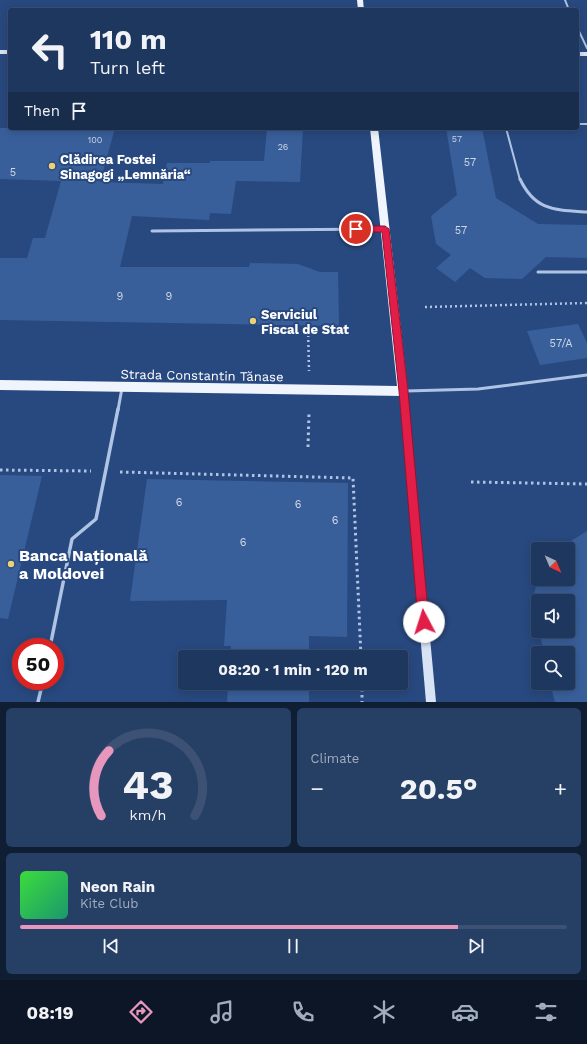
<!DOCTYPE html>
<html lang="en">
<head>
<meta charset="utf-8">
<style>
  body { margin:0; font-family:"Work Sans",sans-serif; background:#263f65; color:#f1f3f6; height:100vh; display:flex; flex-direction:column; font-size:15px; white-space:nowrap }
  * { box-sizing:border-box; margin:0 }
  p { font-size:13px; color:#a1acbd }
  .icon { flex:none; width:22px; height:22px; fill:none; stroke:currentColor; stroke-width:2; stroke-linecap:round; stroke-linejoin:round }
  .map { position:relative; height:702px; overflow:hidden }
  .drawer { display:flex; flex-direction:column; gap:6px; padding:6px; background:#101e34; flex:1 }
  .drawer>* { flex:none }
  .banner { position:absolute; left:8px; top:8px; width:571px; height:122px; border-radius:4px; box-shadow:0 2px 10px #0003,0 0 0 1px #3c5174; background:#1e375f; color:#f1f3f6; overflow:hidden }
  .needle { width:26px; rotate:136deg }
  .buttons { position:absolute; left:531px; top:542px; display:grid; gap:8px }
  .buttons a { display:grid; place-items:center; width:44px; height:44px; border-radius:4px; background:#1e375f; box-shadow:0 2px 10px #0003,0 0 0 1px #3c5174; font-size:20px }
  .speed { position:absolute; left:12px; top:638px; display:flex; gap:8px; font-size:20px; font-weight:700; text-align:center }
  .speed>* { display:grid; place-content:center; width:52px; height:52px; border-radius:50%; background:#1e375f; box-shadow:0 2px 10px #0003,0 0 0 1px #3c5174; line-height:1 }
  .speed .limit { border:6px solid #d22; background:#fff; color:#111 }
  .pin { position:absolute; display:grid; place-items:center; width:34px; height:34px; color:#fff; margin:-17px; border:2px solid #fff; border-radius:50%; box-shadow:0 1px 4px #0007 }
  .me { position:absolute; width:44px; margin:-22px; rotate:355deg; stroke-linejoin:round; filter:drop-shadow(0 0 3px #0008) }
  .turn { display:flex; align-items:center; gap:14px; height:84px; padding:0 16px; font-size:18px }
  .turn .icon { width:52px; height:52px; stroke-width:2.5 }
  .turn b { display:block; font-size:28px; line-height:34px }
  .then { display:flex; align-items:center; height:38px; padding:0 16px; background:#0003; gap:8px; font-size:15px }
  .big { font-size:30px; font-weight:700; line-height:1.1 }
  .drawer .tile { flex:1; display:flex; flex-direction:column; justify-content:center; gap:6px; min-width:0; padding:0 14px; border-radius:6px; background:#263f65 }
  .drawer .dial { align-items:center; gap:0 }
  .dial svg { height:104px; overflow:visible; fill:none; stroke:#3c5174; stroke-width:7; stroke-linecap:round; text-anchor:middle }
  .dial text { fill:#f1f3f6; stroke:none }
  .song { display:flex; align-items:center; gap:12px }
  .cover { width:48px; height:48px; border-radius:6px; background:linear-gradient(135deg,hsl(120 70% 55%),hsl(160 70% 35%)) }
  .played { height:4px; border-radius:2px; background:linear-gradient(90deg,#e797bd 80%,#3c5174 80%) }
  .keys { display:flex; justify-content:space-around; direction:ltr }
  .heat { display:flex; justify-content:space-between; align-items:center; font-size:22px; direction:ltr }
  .drawer .tiles { flex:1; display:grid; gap:6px; grid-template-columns:1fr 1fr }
  .tile:last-child { grid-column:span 2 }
  .trip { position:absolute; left:178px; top:650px; width:230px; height:40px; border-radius:4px; background:#1e375f; box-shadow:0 2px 10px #0003,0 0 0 1px #3c5174; font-weight:700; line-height:40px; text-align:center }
  .tabs { display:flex; height:64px; justify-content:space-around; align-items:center; background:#0c1626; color:#a1acbd }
  .tabs .icon { width:28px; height:28px }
  .tabs .on { color:#e797bd }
  .tabs b { font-size:18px; color:#f1f3f6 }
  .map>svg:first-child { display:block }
  .building { fill:#395f9b }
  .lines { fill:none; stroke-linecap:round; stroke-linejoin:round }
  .path-far1 { stroke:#afc4e5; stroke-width:2.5; stroke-dasharray:2 3; stroke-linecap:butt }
  .path { stroke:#afc4e5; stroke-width:3; stroke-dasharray:2.5 3.5; stroke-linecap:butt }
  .lane-far2 { stroke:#afc4e5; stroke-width:2 }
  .lane-far1 { stroke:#afc4e5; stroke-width:3 }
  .lane { stroke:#afc4e5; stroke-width:3.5 }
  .secondary { fill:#d8e3f5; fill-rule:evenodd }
  .primary { fill:#f0f4fd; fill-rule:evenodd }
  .route { fill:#e11d48; stroke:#92132f }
  .poi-dot { fill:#ecd176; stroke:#28497f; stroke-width:1.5 }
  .labels { text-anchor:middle; stroke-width:4; stroke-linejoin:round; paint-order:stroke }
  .far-number-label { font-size:9px; fill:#ced7e6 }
  .number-label { font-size:11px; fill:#ced7e6 }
  .poi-label { font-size:13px; font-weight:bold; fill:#fff; stroke:#28497f; text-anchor:start }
  .street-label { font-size:13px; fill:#fff; stroke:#28497f }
  .near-poi-label { font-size:16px; font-weight:bold; fill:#fff; stroke:#28497f; text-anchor:start }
</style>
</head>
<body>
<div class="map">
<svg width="587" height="702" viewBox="0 0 587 702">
  <rect width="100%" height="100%" fill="#28497f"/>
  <g class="building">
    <path d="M0,128H115L100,182L163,184L167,163H210V161H264L267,128H303L300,182L236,181L231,214L210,213L209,220L132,216L120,267H249L250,263L298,264L320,272H338L339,326L0,320V258H27L33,238H45L61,181L0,179Z"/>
    <path d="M446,128H482L496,198L538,224L587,225V258L546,257L522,279L485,278L470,268L455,282L436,268L451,255L436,244L431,216L457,195Z"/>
    <path d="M578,324L587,343V358L540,365L527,331Z"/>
    <path d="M0,475L42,476L8,619L0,618Z"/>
    <path d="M147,479L348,483L347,637L309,636V657H230L231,646H224L227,600L130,601Z"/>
    <path d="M587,531V702H555L550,683H568V653H544L539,631H568V601H538V624L534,594L538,579H568V549H558Z"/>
    <path d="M228,683H309V702H227Z"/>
  </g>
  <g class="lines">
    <g class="path-far1">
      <path d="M425,307L587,303"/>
      <path d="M308,325L309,371"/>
    </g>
    <g class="path">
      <path d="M308,447L309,413"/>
      <path d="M0,470L91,471"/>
      <path d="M120,472L353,478L361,657"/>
      <path d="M471,482L587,484"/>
      <path d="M362,683V702"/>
    </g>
    <g class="lane-far2">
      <path d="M565,0L569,10"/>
      <path d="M577,27L587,48"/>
      <path d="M577,124H587"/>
      <path d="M506,128L520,180"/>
    </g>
    <g class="lane-far1">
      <path d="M520,179C535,211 555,210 587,212"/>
      <path d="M152,231L384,229"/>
      <path d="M538,272H587"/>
      <path d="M406,391L478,389L587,375"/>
      <path d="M118,410L122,388"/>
    </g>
    <g class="lane">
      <path d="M50,647L72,539L96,519L118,409"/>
      <path d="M38,702L43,681"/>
    </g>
    <g class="secondary">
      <rect x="0" y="50" width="10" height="4"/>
      <rect x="577" y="52" width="10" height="4"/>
      <path d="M403,387L406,388L407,391L436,702H426L399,391L400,388Z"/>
    </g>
    <g class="primary">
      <path d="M357,0H363L364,10H358Z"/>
      <path d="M370,128H378L408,391L407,394L403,396L0,390V380L397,386Z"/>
    </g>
  </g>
  <path class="route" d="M356,226H385L389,229L408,391L429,622L428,626L424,628L419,626L418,622L399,391L382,232H356L352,229Z"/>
  <g class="poi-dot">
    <circle cx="52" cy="166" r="4"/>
    <circle cx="253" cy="321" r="4"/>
    <circle cx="11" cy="564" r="4"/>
  </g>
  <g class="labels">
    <g class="far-number-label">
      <text x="457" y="142">57</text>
      <text x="95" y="143">100</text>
      <text x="283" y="150">26</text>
    </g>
    <g class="number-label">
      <text x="470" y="166">57</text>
      <text x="13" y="176">5</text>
      <text x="461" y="234">57</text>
      <text x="120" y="300">9</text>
      <text x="169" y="300">9</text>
      <text x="561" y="347">57/A</text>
      <text x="179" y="506">6</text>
      <text x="298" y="508">6</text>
      <text x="335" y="524">6</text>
      <text x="243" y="546">6</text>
    </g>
    <g class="poi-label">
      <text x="60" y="164">Clădirea Fostei<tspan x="60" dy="15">Sinagogi „Lemnăria“</tspan></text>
      <text x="261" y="319">Serviciul<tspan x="261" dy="15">Fiscal de Stat</tspan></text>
    </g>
    <g class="street-label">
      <text transform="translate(202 375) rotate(1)" y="5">Strada Constantin Tănase</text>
    </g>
    <g class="near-poi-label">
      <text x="19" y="561">Banca Națională<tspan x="19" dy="18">a Moldovei</tspan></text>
    </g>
  </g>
</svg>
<div class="buttons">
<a><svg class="needle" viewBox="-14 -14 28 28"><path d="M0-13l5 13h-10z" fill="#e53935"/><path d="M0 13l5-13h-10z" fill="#a1acbd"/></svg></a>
<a><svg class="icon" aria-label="sound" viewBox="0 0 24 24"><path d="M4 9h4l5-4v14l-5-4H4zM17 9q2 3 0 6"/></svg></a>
<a><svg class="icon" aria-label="search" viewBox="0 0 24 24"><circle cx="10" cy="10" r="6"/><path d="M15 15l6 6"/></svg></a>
</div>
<div class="speed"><div class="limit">50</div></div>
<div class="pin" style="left:356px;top:229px;background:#d93025"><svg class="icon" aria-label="arrive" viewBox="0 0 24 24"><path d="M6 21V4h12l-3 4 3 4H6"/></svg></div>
<svg class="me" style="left:424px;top:622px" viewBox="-20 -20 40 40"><circle r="19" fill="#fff"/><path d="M0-13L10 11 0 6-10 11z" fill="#e11d48"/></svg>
<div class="trip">08:20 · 1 min · 120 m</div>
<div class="banner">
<div class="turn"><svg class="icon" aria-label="left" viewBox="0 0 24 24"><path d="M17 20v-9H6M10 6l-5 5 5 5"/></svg><div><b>110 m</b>Turn left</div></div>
<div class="then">Then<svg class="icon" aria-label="arrive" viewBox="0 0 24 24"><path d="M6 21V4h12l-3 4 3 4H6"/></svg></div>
</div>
</div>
<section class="drawer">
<div class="tiles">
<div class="tile dial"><svg viewBox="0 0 100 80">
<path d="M14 69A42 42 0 1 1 86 69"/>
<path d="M14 69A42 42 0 0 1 20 19" stroke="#e797bd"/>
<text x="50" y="56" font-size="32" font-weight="700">43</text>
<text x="50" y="72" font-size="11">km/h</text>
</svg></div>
<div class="tile"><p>Climate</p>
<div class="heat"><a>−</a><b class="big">20.5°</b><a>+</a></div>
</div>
<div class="tile">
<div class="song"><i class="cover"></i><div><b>Neon Rain</b><p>Kite Club</p></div></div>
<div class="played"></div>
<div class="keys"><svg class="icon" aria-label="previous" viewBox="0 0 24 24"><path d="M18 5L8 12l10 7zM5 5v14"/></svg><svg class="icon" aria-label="pause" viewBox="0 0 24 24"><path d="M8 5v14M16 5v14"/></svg><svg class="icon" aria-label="next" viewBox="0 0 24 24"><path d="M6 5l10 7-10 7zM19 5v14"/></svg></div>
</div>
</div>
</section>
<nav class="tabs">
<b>08:19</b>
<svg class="icon on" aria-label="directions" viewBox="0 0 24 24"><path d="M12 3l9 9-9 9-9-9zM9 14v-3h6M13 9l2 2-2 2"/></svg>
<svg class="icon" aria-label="music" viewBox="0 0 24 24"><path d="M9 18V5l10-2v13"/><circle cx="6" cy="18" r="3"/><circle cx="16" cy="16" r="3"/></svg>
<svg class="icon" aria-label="phone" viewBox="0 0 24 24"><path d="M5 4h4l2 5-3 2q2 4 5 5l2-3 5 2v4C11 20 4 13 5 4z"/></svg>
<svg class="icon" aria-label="climate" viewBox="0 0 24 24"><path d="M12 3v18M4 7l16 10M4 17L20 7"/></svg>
<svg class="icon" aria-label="car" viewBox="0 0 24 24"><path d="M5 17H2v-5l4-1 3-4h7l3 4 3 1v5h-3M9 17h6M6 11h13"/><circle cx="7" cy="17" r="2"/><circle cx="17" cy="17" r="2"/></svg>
<svg class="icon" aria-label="filters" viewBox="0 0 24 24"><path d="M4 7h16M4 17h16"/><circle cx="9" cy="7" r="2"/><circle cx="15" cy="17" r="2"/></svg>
</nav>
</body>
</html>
